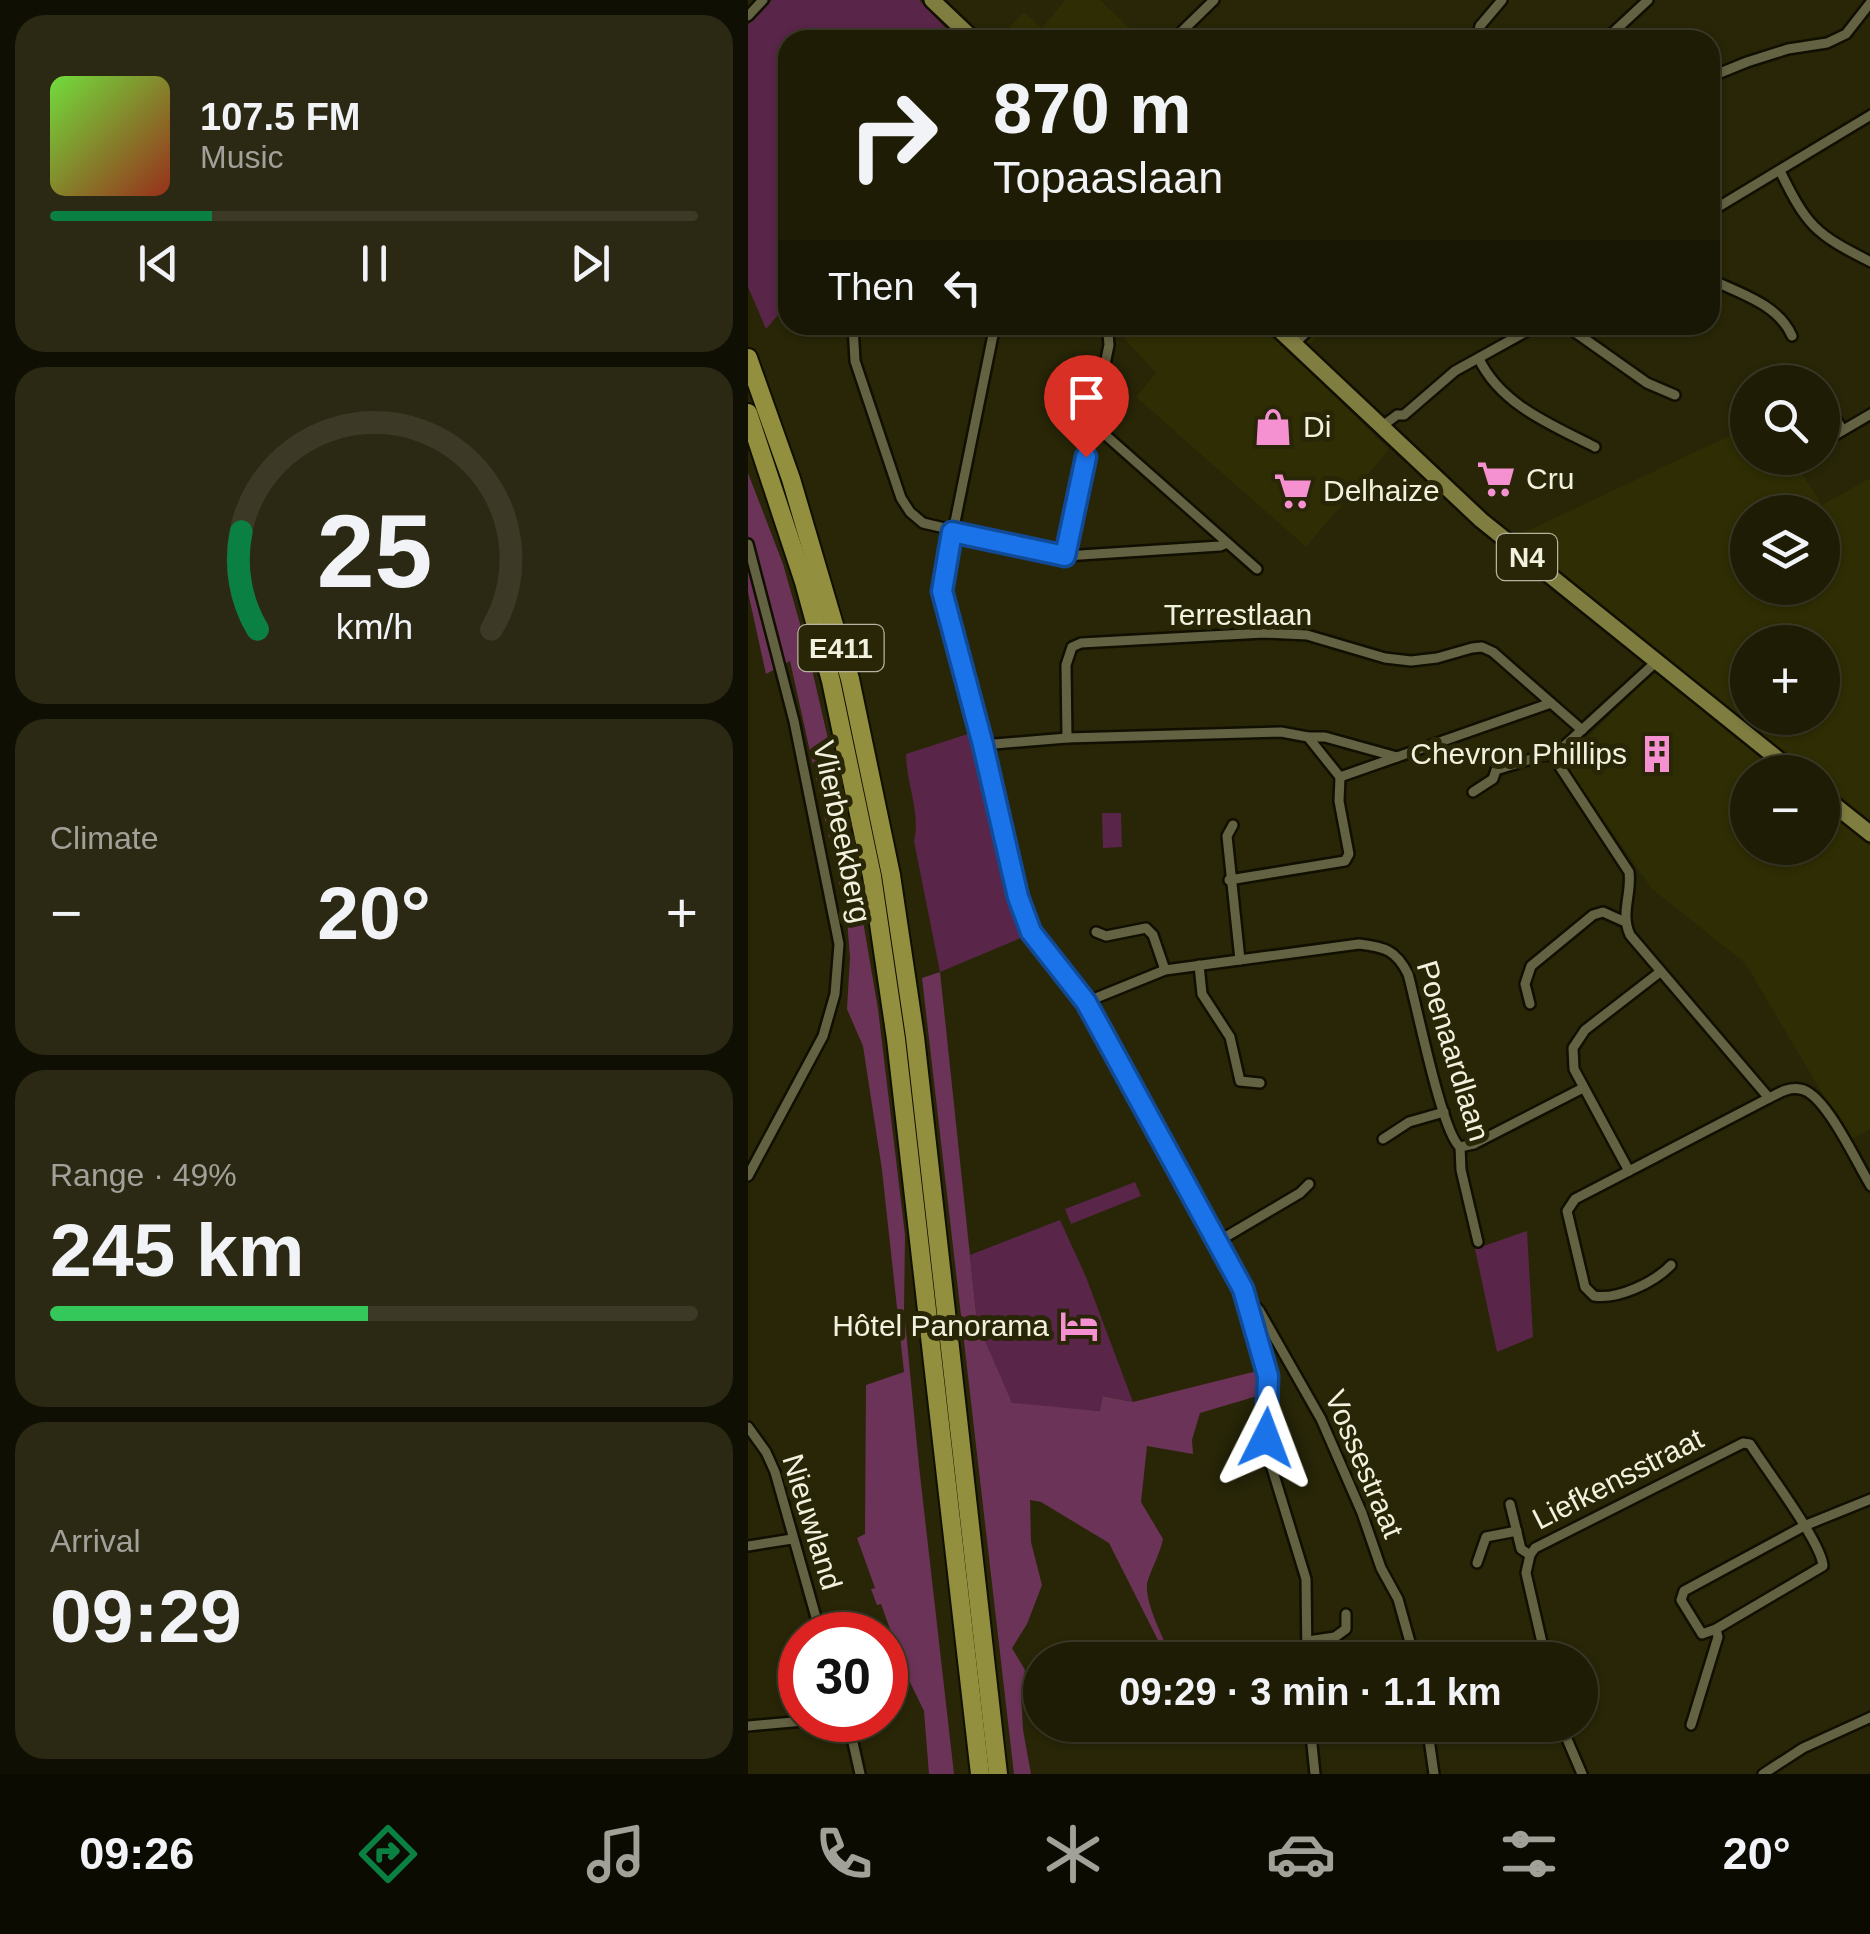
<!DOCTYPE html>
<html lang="en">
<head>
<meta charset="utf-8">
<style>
  body { margin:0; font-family:Helvetica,sans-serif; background:#2b2913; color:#f1f3f6; height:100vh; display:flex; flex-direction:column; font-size:38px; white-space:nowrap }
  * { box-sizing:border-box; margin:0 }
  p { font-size:32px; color:#a1a19a }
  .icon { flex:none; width:55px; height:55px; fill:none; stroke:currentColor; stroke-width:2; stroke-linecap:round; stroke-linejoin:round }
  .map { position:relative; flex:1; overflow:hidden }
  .sheet { display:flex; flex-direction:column; gap:15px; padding:15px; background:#100f03; width:748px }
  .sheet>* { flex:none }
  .guide { position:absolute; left:30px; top:30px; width:942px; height:305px; border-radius:30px; box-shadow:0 2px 8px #0004,0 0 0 2px #3c3a27; background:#1e1c05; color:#f1f3f6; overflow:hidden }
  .tools { position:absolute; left:982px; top:365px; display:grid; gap:20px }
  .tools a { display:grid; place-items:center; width:110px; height:110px; border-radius:50%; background:#1e1c05; box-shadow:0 2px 8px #0004,0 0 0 2px #3c3a27; font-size:50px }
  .speed { position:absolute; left:30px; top:1612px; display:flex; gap:20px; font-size:50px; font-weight:700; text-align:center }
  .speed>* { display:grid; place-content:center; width:130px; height:130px; border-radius:50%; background:#1e1c05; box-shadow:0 2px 8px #0004,0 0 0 2px #3c3a27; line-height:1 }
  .speed .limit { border:15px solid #d22; background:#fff; color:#111 }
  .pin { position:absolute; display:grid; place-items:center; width:85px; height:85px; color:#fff; margin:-102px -42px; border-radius:50% 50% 50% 0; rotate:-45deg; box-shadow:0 0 10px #0007 }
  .pin .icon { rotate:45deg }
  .me { position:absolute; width:110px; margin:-55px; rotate:3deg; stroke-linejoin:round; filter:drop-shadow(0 0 8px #0008) }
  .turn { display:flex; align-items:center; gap:35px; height:210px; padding:0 50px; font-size:45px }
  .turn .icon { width:130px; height:130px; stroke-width:2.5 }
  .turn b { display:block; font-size:70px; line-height:85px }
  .then { display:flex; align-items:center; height:95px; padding:0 50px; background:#0003; gap:20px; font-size:38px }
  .big { font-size:75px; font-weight:700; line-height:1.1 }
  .sheet .card { flex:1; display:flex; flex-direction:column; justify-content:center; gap:15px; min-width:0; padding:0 35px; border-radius:30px; background:#2b2913 }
  .sheet .dial { align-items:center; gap:0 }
  .dial svg { height:260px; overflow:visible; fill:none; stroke:#3c3a27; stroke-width:7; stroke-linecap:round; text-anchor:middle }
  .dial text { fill:#f1f3f6; stroke:none }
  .song { display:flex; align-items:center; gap:30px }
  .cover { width:120px; height:120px; border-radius:15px; background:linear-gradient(135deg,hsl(100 70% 55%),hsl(10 70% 35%)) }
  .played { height:10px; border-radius:5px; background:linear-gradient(90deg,#0b8043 25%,#3c3a27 25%) }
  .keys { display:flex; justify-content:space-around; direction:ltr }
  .heat { display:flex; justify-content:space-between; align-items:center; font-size:55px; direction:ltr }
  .charge { height:15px; border-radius:8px; background:linear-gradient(90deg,#34c759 49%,#3c3a27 0) }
  .trip { position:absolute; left:275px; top:1642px; width:575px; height:100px; border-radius:50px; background:#1e1c05; box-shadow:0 2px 8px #0004,0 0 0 2px #3c3a27; font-weight:700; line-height:100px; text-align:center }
  .dock { display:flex; height:160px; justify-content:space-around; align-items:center; background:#0c0b02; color:#a1a19a }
  .dock .icon { width:70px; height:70px }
  .dock .current { color:#0b8043 }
  .dock b { font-size:45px; color:#f1f3f6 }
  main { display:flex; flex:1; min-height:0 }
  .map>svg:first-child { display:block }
  .built { fill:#2e2d03; fill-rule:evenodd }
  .green { fill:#592548 }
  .forest { fill:#6c3358 }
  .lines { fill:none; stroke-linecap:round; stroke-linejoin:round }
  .street-casing { stroke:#100f00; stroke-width:14 }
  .primary-casing { stroke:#100f00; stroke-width:20 }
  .highway-casing { stroke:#100f00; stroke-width:22 }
  .street { stroke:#636242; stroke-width:9 }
  .primary { stroke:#7f7d40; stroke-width:15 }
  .highway { stroke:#928f3e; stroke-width:18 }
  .route-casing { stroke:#114b97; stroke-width:25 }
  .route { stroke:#1a73e8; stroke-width:18 }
  .labels { text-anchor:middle; stroke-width:10; stroke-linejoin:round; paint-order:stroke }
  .shield { fill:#282607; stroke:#b5b49e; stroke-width:2.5 }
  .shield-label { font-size:28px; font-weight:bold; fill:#f1f1de }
  .poi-label { font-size:30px; fill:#f1f1de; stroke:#282607; text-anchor:start }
  .street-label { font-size:30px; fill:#f1f1de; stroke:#282607 }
</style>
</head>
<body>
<main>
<section class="sheet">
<div class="card">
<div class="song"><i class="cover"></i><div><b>107.5 FM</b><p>Music</p></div></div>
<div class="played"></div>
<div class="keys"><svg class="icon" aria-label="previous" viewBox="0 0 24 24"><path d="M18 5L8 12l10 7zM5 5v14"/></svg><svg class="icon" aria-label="pause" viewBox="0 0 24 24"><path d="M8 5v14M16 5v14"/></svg><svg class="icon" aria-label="next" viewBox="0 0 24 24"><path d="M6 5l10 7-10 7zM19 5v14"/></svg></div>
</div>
<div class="card dial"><svg viewBox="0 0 100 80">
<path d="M14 69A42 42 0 1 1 86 69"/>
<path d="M14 69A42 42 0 0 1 9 39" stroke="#0b8043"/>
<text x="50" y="56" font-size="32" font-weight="700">25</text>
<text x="50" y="72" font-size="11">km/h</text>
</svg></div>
<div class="card"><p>Climate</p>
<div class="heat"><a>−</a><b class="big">20°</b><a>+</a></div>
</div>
<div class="card"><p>Range · 49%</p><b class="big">245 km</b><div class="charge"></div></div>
<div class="card"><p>Arrival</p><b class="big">09:29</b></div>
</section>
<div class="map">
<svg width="1123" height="1774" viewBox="0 0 1123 1774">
  <rect width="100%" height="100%" fill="#282607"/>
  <g class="built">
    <path d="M317,0H352L382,29L371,40H249L276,12L294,28Z"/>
    <path d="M364,325H581L548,357L641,450L558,547L388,397L408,373Z"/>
    <path d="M1000,427V458H1044L1074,505L1122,478V825L1075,787V772H1057L764,538ZM1000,512H1075V588H1000ZM1000,642H1075V718H1000Z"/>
    <path d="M906,671L1031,772H1000V848H1075V808L1122,846V1129L1102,1140L997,963L904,889L815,762Z"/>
  </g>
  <g class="green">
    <path d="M24,0H171L209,40H40V303L18,329L0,287V25Z"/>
    <path d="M229,731L280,935L192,972L166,841C173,814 158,782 158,754Z"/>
    <path d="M354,813H373L374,847L355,848Z"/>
    <path d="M387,1182L393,1196L323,1224L317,1209Z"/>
    <path d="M312,1220L338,1277L385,1402L356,1396L353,1411L264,1404L229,1322L222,1255Z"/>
    <path d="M779,1231L785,1337L749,1352L727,1249Z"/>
  </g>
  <g class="forest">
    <path d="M0,473L35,564L60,652L95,804L130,1009L157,1235L156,1310L171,1466L206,1774H181L176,1711L158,1674L133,1604L129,1605L123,1589L127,1588L109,1538L117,1534L118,1385L156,1372L134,1170L115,1046L99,1009L102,958L99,919L42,661L18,674L0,592Z"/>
    <path d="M192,972L229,1322L264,1403L352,1411L355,1396L385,1402L513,1370L516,1394L452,1413L444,1440L445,1454L399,1446L393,1502L415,1539C412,1554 401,1574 399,1584C397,1604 417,1642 425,1660H420L361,1543L293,1502L282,1500L283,1542L294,1585L279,1624L264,1648L277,1670L273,1693L275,1730L283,1774H266L174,978Z"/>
  </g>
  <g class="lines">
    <g class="street-casing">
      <g id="street">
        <path d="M0,16L15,0"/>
        <path d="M425,40L466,0"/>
        <path d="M729,40L732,26L754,0"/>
        <path d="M857,40L900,0"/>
        <path d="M962,77L999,62L1040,49L1079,43L1098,34L1123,2"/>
        <path d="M1032,171C1059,226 1067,234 1123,262"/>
        <path d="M962,212L1123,115"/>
        <path d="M962,279C993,294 1030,304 1044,336"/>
        <path d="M105,325L107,361L153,498L162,512L175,523L317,556L472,546L479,543"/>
        <path d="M247,325L193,591L235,745L270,897L283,932L338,1002L499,1298L519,1376V1452L558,1579L559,1660"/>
        <path d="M817,325L899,383L927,395"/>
        <path d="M546,344L566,325"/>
        <path d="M731,359C753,405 804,425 847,447"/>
        <path d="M1075,397L1094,429"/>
        <path d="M345,424L509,569"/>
        <path d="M633,427L649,415H656L707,371L790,325"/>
        <path d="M1075,442L1123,414"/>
        <path d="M0,544L46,721L91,944L87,994L75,1036L0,1176"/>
        <path d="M317,556L361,345L360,333L354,325"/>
        <path d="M560,737H577L649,757"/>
        <path d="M319,738L318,665L324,647L333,643L516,633L559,635L637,658L663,661L689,658L724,648L734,647L745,652L834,730"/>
        <path d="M235,745L319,738L533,732L560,737L592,777L803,703"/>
        <path d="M810,756L812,767L881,872C884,894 872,913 882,935L1021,1098C1031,1093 1040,1087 1052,1089C1077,1092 1109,1164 1123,1186"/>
        <path d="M810,756L814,748L908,662"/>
        <path d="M725,792L745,779L748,770L796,755L810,756"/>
        <path d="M485,825L479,836L492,960"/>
        <path d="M481,880L597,861L601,854L591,801L592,777"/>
        <path d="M348,932L358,936L398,928L405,935L417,970"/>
        <path d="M451,965L454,994L482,1037L492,1081L512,1083"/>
        <path d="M912,972L837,1030L825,1048L826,1069L881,1171L1021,1098"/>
        <path d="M338,1002L417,970L611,944C637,947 648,950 660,974C668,1002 694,1134 712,1147L713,1170L730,1242"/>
        <path d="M782,1004L777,984L783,966L845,915L855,912L875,921"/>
        <path d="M635,1139L661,1122L696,1112"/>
        <path d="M712,1147L726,1144L835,1088"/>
        <path d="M881,1171L827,1199L819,1211L837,1287L846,1296C870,1300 907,1282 923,1265"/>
        <path d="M469,1242L552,1193L561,1184"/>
        <path d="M501,1300L511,1310L573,1419L614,1513L633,1568L650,1599L667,1660"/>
        <path d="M0,1427L18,1452L27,1472L73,1635"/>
        <path d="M762,1504L773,1549L782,1555L778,1573L798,1660"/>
        <path d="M0,1546L44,1539"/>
        <path d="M782,1555L787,1548L995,1443L1002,1444C1017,1468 1074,1543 1075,1566L968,1629L954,1634L933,1600L936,1591L1056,1526L1123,1499"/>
        <path d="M729,1563L738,1537L769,1531"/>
        <path d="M560,1641L587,1637L598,1629V1614"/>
        <path d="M100,1720L112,1774"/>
        <path d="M562,1725L567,1774"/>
        <path d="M679,1725L686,1774"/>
        <path d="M813,1725L834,1774"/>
        <path d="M943,1725L970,1637L968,1629"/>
        <path d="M0,1726L67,1720"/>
        <path d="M1015,1774L1055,1748L1123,1717"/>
      </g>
    </g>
    <g class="primary-casing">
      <g id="primary">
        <path d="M184,0L226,40"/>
        <path d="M526,325L733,520L1046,772"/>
        <path d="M1075,796L1123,834"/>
      </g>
    </g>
    <g class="highway-casing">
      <g id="highway">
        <path d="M0,358L43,479L102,679L143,875L167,1037L250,1774"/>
        <path d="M0,413L56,582L83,681L124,876L148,1039L232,1774"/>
      </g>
    </g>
    <use href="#street" class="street"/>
    <use href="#primary" class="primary"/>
    <use href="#highway" class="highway"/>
  </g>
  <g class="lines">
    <g class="route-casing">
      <path id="route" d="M338,457L317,556L204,532L194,591L235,745L270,897L283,932L338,1002L495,1289L520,1376L518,1438"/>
    </g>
    <use href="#route" class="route"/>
  </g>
  <defs>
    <g id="shop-bare" transform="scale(3)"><path d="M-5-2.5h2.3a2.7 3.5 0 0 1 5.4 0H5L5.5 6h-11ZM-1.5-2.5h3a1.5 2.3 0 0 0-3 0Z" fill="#f590d1" stroke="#282607" stroke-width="2.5" paint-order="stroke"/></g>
    <g id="supermarket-bare" transform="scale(3)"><path d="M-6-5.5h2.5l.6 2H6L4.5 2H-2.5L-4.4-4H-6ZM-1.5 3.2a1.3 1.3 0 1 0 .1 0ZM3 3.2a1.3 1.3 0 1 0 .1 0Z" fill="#f590d1" stroke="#282607" stroke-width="2.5" paint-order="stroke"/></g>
    <g id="building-bare" transform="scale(3)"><path d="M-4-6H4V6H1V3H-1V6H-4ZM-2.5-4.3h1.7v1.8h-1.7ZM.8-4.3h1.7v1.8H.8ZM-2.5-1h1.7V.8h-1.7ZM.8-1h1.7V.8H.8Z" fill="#f590d1" stroke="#282607" stroke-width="2.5" paint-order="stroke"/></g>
    <g id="hotel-bare" transform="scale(3)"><path d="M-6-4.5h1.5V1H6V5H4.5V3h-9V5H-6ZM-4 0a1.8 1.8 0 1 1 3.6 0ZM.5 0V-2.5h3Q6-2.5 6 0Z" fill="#f590d1" stroke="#282607" stroke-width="2.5" paint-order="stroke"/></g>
  </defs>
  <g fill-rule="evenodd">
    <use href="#shop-bare" x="525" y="427"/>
    <use href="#supermarket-bare" x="748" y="479"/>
    <use href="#supermarket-bare" x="545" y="491"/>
    <use href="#building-bare" x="909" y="754"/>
    <use href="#hotel-bare" x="331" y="1326"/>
  </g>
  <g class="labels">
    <g class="shield">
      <rect x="749" y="534" width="60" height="46" rx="8"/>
      <rect x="50.5" y="625" width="85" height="46" rx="8"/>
    </g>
    <g class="shield-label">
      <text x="779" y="567">N4</text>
      <text x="93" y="658">E411</text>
    </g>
    <g class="poi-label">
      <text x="555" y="437">Di</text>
      <text x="778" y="489">Cru</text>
      <text x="575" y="501">Delhaize</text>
      <text x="879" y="764" text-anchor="end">Chevron Phillips</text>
      <text x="301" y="1336" text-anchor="end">Hôtel Panorama</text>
    </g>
    <g class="street-label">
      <text x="490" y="625">Terrestlaan</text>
      <text transform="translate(94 832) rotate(78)" y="10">Vlierbeekberg</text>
      <text transform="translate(705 1051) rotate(73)" y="10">Poenaardlaan</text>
      <text transform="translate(616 1464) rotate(67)" y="10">Vossestraat</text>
      <text transform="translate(870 1479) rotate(-27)" y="10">Liefkensstraat</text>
      <text transform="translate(64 1522) rotate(73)" y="10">Nieuwland</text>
    </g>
  </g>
</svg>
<div class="tools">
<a><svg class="icon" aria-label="search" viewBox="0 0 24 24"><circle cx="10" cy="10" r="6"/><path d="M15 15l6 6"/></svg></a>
<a><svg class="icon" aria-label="layers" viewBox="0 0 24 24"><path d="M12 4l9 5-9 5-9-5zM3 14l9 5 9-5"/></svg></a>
<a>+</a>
<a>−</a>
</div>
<div class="speed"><div class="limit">30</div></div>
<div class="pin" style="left:338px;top:457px;background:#d93025"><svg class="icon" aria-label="arrive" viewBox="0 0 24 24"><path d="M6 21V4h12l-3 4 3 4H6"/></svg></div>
<svg class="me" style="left:518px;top:1438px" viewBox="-20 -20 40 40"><path d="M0-17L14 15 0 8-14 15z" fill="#1a73e8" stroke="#fff" stroke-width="4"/></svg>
<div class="trip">09:29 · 3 min · 1.1 km</div>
<div class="guide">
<div class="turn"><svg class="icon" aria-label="right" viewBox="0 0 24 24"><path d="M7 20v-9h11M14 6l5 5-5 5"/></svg><div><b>870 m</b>Topaaslaan</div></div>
<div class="then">Then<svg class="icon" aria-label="left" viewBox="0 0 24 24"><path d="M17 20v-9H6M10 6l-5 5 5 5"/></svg></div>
</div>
</div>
</main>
<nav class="dock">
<b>09:26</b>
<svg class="icon current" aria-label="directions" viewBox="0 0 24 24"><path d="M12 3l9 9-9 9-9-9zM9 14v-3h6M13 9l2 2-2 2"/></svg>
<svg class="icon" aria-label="music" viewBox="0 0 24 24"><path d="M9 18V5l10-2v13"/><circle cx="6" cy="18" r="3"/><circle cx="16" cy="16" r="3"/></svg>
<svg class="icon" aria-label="phone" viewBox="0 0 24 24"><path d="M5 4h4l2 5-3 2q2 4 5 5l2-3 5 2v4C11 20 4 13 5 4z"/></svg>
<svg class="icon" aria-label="climate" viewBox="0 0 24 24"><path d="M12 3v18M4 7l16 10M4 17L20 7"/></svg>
<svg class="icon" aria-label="car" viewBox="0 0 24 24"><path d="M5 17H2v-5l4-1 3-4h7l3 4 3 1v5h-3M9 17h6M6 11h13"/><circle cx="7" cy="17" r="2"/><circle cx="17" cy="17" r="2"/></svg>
<svg class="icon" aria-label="filters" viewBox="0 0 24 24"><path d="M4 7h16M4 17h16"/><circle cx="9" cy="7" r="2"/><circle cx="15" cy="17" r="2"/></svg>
<b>20°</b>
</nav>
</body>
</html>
